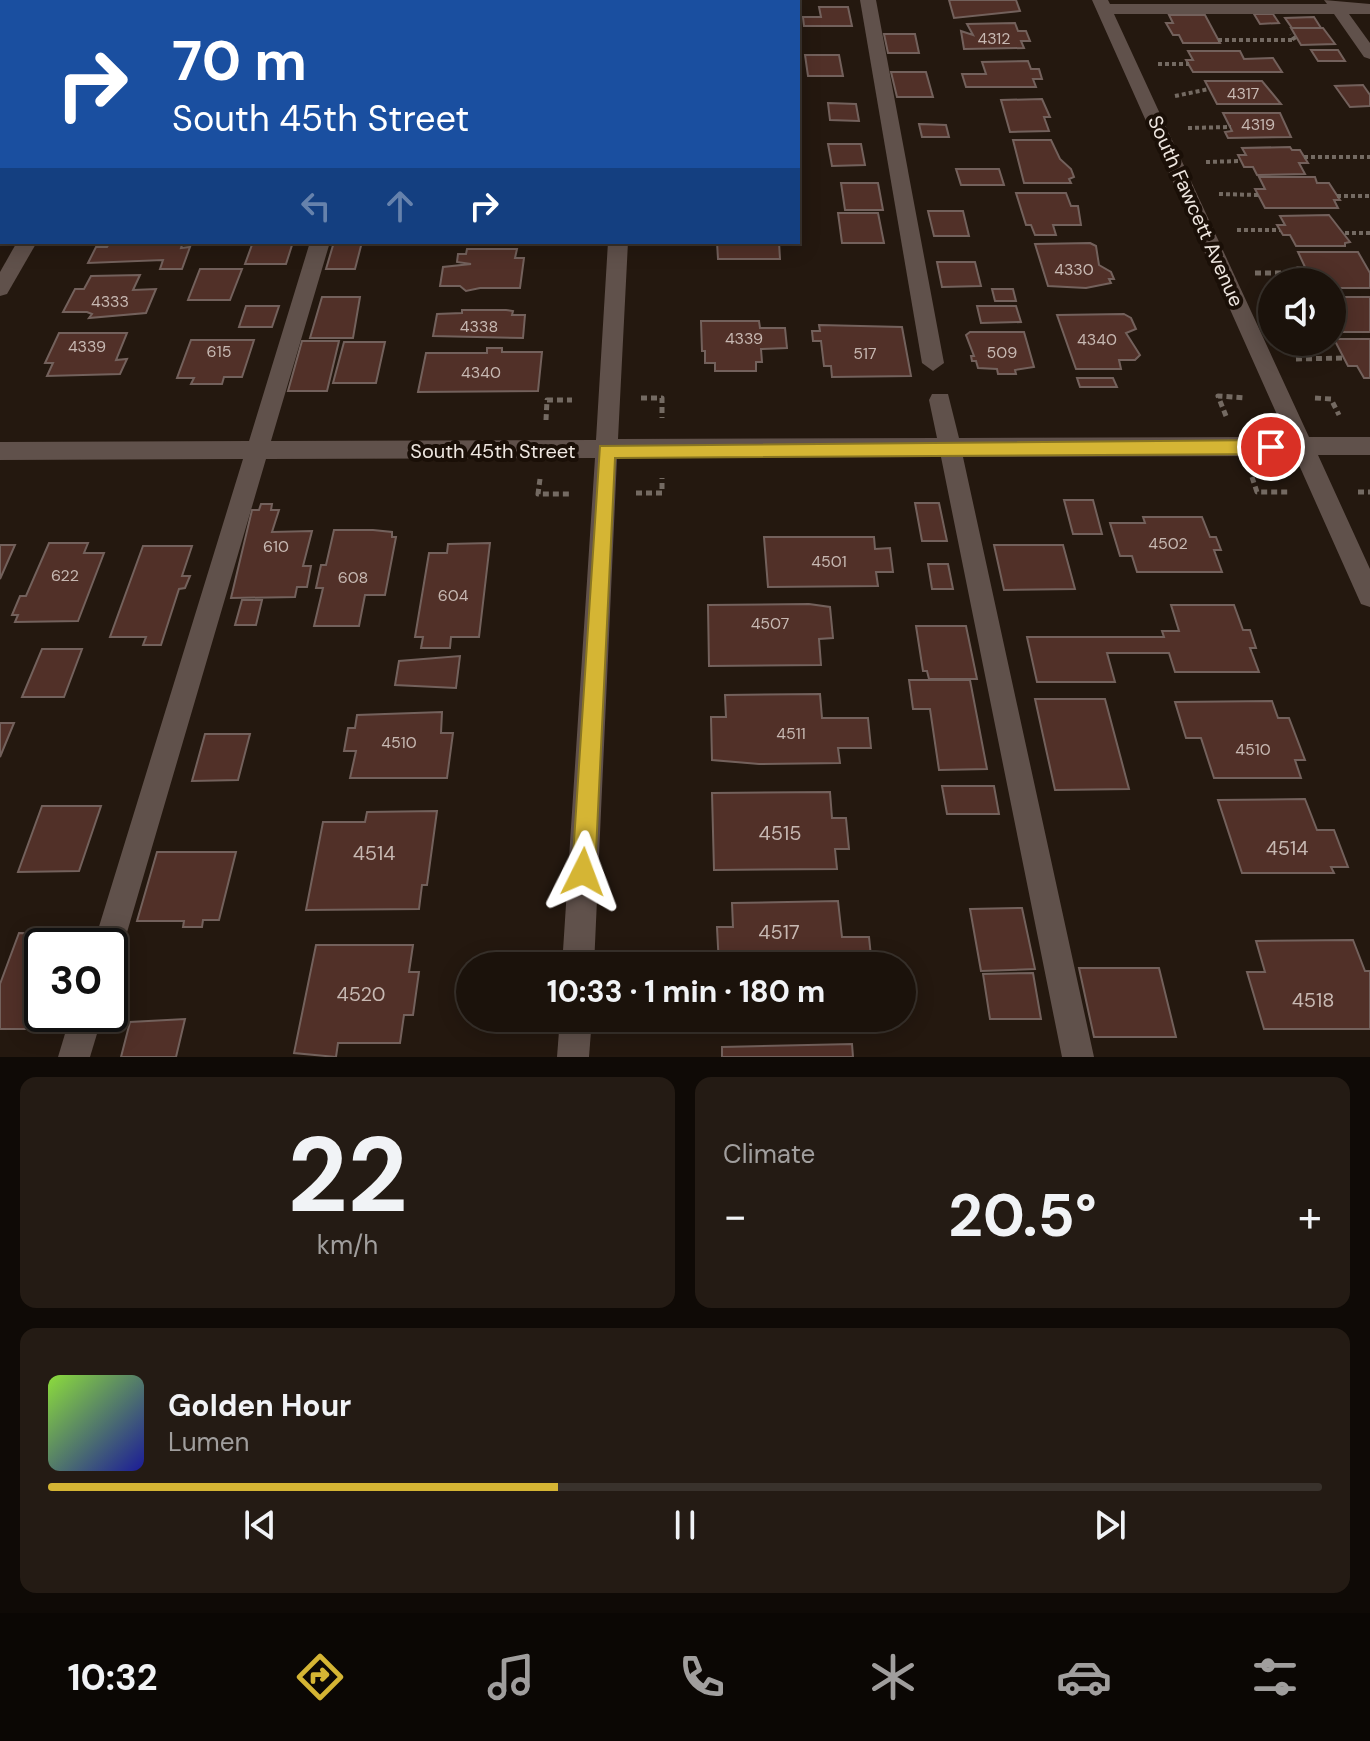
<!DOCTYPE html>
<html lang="en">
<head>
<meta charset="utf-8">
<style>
  body { margin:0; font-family:"DM Sans",sans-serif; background:#241b14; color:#f1f3f6; height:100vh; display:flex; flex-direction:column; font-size:30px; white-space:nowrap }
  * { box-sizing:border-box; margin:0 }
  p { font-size:26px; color:#a09e9d }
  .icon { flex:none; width:44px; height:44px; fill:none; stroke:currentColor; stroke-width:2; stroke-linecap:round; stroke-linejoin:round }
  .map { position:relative; height:1057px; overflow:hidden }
  .panel { display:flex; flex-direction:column; gap:20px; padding:20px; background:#0f0a06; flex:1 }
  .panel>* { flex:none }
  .top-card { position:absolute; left:0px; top:0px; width:800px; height:244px; box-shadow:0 4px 20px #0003,0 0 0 2px #39322c; background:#1a4fa0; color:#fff; overflow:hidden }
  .tools { position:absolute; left:1258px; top:268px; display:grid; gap:16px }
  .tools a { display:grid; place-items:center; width:88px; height:88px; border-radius:50%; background:#1b120b; box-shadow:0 4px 20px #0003,0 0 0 2px #39322c; font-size:40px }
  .speed { position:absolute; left:24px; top:928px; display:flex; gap:16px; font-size:40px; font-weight:700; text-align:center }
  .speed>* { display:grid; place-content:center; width:104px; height:104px; border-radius:50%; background:#1b120b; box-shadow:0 4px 20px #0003,0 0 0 2px #39322c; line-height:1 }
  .speed .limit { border:4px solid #111; border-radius:12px; background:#fff; color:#111 }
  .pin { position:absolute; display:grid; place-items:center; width:68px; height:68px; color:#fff; margin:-34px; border:4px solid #fff; border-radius:50%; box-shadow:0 2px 8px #0007 }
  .me { position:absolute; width:88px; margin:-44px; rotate:3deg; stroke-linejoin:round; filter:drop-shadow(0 0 6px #0008) }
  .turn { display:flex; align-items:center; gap:28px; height:168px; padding:0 40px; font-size:36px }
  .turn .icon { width:104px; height:104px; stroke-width:2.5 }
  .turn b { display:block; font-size:56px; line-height:68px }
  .lanes { display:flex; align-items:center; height:76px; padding:0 40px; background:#0003; justify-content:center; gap:40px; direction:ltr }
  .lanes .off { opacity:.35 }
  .big { font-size:60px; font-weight:700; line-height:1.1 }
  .panel .tile { flex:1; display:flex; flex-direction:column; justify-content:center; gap:12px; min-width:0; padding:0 28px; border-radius:16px; background:#241b14 }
  .panel .dial { align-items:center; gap:0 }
  .dial b { font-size:104px; line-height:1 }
  .song { display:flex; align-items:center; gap:24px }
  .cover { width:96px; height:96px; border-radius:12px; background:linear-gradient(135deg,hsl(90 70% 55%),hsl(240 70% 35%)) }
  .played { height:8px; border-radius:4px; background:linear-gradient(90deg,#d5b534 40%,#39322c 40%) }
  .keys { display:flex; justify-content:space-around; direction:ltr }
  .heat { display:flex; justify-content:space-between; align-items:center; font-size:44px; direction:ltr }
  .panel .tiles { flex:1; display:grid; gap:20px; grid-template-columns:1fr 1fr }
  .tile:last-child { grid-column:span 2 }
  .trip { position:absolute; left:456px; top:952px; width:460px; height:80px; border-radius:40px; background:#1b120b; box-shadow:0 4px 20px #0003,0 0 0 2px #39322c; font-weight:700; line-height:80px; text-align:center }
  .dock { display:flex; height:128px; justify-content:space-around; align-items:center; background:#0b0704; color:#a09e9d }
  .dock .icon { width:56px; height:56px }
  .dock .active { color:#d5b534 }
  .dock b { font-size:36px; color:#f1f3f6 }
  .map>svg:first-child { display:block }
  .building { fill:#513028; stroke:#73615c; stroke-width:2 }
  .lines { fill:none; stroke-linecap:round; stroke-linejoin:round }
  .path-far1 { stroke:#746a62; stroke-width:4; stroke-dasharray:4 3; stroke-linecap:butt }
  .path { stroke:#746a62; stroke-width:5; stroke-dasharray:6 4; stroke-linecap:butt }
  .minor { fill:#60514b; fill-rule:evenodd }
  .route { fill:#d5b534; stroke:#8a7622; stroke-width:2 }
  .labels { text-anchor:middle; stroke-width:8; stroke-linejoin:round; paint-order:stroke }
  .number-label { font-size:16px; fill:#c7b8b2 }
  .street-label { font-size:20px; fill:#eee6e0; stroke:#1a0f07 }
  .near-number-label { font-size:20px; fill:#c7b8b2 }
</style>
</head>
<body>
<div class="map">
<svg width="1370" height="1057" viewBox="0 0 1370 1057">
  <rect width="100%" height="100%" fill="#24180f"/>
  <g class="building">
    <path d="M949,0H1016L1020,11L954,18Z"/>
    <path d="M819,7H848L852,26H804L803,17H821Z"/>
    <path d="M1254,14H1273L1279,23L1260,24Z"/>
    <path d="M1169,15H1205L1220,43H1183L1179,35H1173L1166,23H1173Z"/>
    <path d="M1314,17L1321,28H1292L1285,18Z"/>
    <path d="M1015,23L1018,31H1026L1030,41H1021L1024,48L964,49L961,31L973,35L967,24Z"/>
    <path d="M1291,28H1323L1335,44L1301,45Z"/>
    <path d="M884,34H915L919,53H888Z"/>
    <path d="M1311,50H1338L1345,61H1318Z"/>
    <path d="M1188,51H1240L1244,59L1273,58L1282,72H1193L1186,60H1193Z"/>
    <path d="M805,55H839L843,76H808Z"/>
    <path d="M1028,61L1031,69H1039L1042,79H1033L1036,87H966L962,74H986L982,62Z"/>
    <path d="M891,72H926L933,97H897Z"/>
    <path d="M1205,81H1262L1281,104H1217Z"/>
    <path d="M1363,85L1370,95V106L1350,107L1335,86Z"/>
    <path d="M1042,99L1050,117H1044L1049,131L1010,132L1001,100Z"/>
    <path d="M828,103L856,104L859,121L830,120Z"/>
    <path d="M1223,113H1280L1291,137L1228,138L1225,132L1232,131Z"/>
    <path d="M919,124L946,125L949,137H922Z"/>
    <path d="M1013,140H1051L1060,159L1071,169L1074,177L1069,179L1071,183H1024Z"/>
    <path d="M828,144H861L865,165L832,166Z"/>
    <path d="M1290,147L1292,150H1300L1308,163H1299L1305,174L1257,175L1253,167H1244L1238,155H1246L1242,148Z"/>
    <path d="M956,169H999L1004,185H961Z"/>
    <path d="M1259,177H1315L1317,183H1329L1340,200H1334L1338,208H1265L1255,189H1265Z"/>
    <path d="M841,183H878L883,210H845Z"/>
    <path d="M1016,193H1066L1071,206H1078L1081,225H1053L1056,235H1035L1031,225H1026Z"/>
    <path d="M928,211H963L969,236H934Z"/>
    <path d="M838,213H878L884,243H842Z"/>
    <path d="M1329,215L1350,242L1345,243V246H1296L1290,235H1283L1277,225H1285L1280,216Z"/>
    <path d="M110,242H183L181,248L190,247L182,269H160L163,260L88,263L96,247H107Z"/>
    <path d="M253,242H293L286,264H245Z"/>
    <path d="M334,242H362L355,269H326Z"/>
    <path d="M712,242H779L780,259H718L717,242Z"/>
    <path d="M1090,243L1096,246L1099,265L1111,272L1114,279H1109L1111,283L1086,288L1048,286L1035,244Z"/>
    <path d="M467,249H517L515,258H524L520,288H480L466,291L460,286H440L443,267L471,264L457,262L458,254H466Z"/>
    <path d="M1298,252H1358L1370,273V288H1332V282H1306L1298,267H1305Z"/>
    <path d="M937,262H975L981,286L942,287Z"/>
    <path d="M200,269H242L230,300H188Z"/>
    <path d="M140,275L133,290L156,289L146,313L89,318L92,314L87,312H63L75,289H84L91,276Z"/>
    <path d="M992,289H1013L1016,301H995Z"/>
    <path d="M322,297H360L353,338H310Z"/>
    <path d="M1332,297H1370V332H1340L1332,322Z"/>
    <path d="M246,306H279L272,327H239Z"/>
    <path d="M977,306H1016L1021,322L981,323Z"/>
    <path d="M462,310H506L513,311L512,315H525L523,338L433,336L437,314L462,313Z"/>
    <path d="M1124,314L1131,318L1136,329L1126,333L1140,355L1135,360H1119L1121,369H1076L1057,315Z"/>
    <path d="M701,321H759L760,328H785L787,348L761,349L762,362H756V371H715V363H705V351H702Z"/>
    <path d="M819,325L902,327L911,376L832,377L831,366H824L821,341H813L812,331H820Z"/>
    <path d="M970,332H1024L1034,367L1015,370L1016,374H998L997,369L978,368L976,361H972L971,356H974L966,335Z"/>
    <path d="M59,333H127L116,360L127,359L120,374L47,376L53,363H45Z"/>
    <path d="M1334,339H1370V378H1364L1357,366H1348Z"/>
    <path d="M191,340H254L242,377H224L222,384H191L194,378H177Z"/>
    <path d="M302,341H339L327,391H288Z"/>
    <path d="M344,342H385L376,383H333Z"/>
    <path d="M487,348H502V352H542L538,391L418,392L426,353H487Z"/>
    <path d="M1077,378H1113L1117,387H1080Z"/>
    <path d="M1064,500H1093L1102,534H1073Z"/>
    <path d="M915,503H939L947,541H922Z"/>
    <path d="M261,504H272L271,510H279L272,532L312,531L303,566H311L307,587H297L295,597L231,598L252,510H259Z"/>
    <path d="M1143,517H1202L1210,537H1216L1221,550H1214L1222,572H1137L1132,556H1120L1110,523H1145Z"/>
    <path d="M334,530H373L392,532V537H396L385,595H365L359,626H314L323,588H316L321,565H326Z"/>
    <path d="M764,537H874L875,549L890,548L893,572H876L878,586L768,587Z"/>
    <path d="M49,543H88L84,553H104L78,621L15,622L18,615H12L20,596H26Z"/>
    <path d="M490,543L479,637H451L450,648H421L423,637H415L429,553H447L448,544Z"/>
    <path d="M0,545H15L0,579Z"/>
    <path d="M994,545H1063L1075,589L1004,590Z"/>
    <path d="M143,546H192L182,576H190L185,588L179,589L161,645H143L146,637H110Z"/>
    <path d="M928,564H948L953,589H932Z"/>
    <path d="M242,600H262L256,625H235Z"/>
    <path d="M809,604L830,607L833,638L819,639L821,665L709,666L708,605Z"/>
    <path d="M1171,605H1234L1243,630H1250L1256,648H1250L1259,672H1175L1169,653H1107L1115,682H1037L1027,637H1164L1162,631H1179Z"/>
    <path d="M916,626H966L977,679H929L927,671H923Z"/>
    <path d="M42,649H82L64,697H22Z"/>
    <path d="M460,656L456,688L395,685L399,661Z"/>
    <path d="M909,680H970L987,769L939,770L930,709H913Z"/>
    <path d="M820,694L822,718H868L871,748H838L840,763L759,764L712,760L711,717H726L725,695Z"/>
    <path d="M1035,699H1105L1129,789L1055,790Z"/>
    <path d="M1272,701L1278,718H1289L1305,760H1295L1301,778H1214L1201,738H1186L1175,702Z"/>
    <path d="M442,712L441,733H453L447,778H350L356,751H344L348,728H355L357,715Z"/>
    <path d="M0,723H14L0,757Z"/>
    <path d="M205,734H250L238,780L192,781Z"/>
    <path d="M942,786H994L999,814H947Z"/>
    <path d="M830,792L832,818H846L849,849H835L837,869L714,870L712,793Z"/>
    <path d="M1305,799L1317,830H1334L1348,867H1331L1334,873H1242L1218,800Z"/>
    <path d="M42,806H101L79,871L18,872Z"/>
    <path d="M437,811L427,885H422L419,909L306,910L323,822H365L367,812Z"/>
    <path d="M157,852H236L219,920H203L202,927H183L184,921H137Z"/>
    <path d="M838,901L842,937H869L872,966H719L717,927H733L732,903Z"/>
    <path d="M1022,908L1035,969L981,971L970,909Z"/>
    <path d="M19,933L70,934L66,946H42V1014L37,1029H0V984Z"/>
    <path d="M1353,940L1365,971H1370V1029H1264L1247,972H1265L1256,941Z"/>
    <path d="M316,945H413L409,972H419L413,1015H404L400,1043H338L336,1057L294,1053Z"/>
    <path d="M1079,968H1159L1176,1037H1094Z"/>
    <path d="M1033,973L1041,1019H990L983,974Z"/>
    <path d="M185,1019L176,1057H121L130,1022Z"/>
    <path d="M852,1044L853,1057H722V1047Z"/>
  </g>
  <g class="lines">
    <g class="path-far1">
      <path d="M260,2H276"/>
      <path d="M1218,40H1295L1291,34"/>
      <path d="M1158,64H1189"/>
      <path d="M1175,96L1209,89"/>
      <path d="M1188,128L1231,127"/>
      <path d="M1304,157H1370"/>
      <path d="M1206,162L1241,161"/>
      <path d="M1219,194L1258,195"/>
      <path d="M1337,196H1370"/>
      <path d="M1237,230H1280"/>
      <path d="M1345,233H1370"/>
    </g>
    <g class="path">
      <path d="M1255,273H1302"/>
      <path d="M1296,359L1344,358"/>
      <path d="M641,398H662V418"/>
      <path d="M1315,398L1331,399L1339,415"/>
      <path d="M1226,416L1218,396L1246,398"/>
      <path d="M546,420L547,400H572"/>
      <path d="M1252,477L1257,492H1288"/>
      <path d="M540,479L538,494H569"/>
      <path d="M1358,492H1370"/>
      <path d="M636,493H662V478"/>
    </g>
    <g class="minor">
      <path d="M156,0H172L155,2Z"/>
      <path d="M385,0H401L384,2Z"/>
      <rect x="624" y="0" width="16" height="2"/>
      <path d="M860,0H876L944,363L933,371L922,363Z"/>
      <path d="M1092,0H1108L1110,4H1327L1324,0L1370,4V14H1349L1370,43V59L1364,57L1334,14H1114L1309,437H1370V455H1318L1370,569V607L1361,604L1295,456L963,457L1094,1057H1062L941,457L617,458L594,966H562L595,458L266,459L123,946L119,957L110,961V946H93L243,459L0,460V442L249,441L310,242H330L271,441L596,440L608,242H628L618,439L937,438L929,400L932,394H948L959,438L1287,437Z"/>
      <path d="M17,242H37L7,294L0,296V272Z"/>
      <path d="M71,1014H103L90,1057H58Z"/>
      <path d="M560,1018H592L589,1057H557Z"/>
    </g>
  </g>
  <path class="route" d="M1271,440L1279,447L1271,454L615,458L595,872L591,880L583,883L575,880L572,872L600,446Z"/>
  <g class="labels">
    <g class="number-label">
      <text x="994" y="44">4312</text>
      <text x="1243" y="99">4317</text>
      <text x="1258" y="130">4319</text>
      <text x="1074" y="275">4330</text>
      <text x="110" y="307">4333</text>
      <text x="479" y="332">4338</text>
      <text x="744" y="344">4339</text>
      <text x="1097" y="345">4340</text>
      <text x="87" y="352">4339</text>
      <text x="219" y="357">615</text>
      <text x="1002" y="358">509</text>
      <text x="865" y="359">517</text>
      <text x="481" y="378">4340</text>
      <text x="1168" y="549">4502</text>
      <text x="276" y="552">610</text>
      <text x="829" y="567">4501</text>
      <text x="65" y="581">622</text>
      <text x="353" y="583">608</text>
      <text x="453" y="601">604</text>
      <text x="770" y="629">4507</text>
      <text x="791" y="739">4511</text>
      <text x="399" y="748">4510</text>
      <text x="1253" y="755">4510</text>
    </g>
    <g class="street-label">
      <text transform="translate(1196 211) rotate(66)" y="7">South Fawcett Avenue</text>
      <text x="493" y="458">South 45th Street</text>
    </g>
    <g class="near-number-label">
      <text x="780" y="840">4515</text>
      <text x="1287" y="855">4514</text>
      <text x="374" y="860">4514</text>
      <text x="779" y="939">4517</text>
      <text x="361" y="1001">4520</text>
      <text x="1313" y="1007">4518</text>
    </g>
  </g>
</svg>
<div class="tools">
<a><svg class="icon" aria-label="sound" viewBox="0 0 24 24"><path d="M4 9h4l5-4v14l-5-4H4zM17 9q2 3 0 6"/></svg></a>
</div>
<div class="speed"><div class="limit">30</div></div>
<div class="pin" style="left:1271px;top:447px;background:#d93025"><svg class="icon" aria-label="arrive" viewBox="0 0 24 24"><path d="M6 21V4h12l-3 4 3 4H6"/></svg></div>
<svg class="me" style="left:583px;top:872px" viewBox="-20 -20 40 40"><path d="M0-17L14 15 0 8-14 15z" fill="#d5b534" stroke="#fff" stroke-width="4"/></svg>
<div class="trip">10:33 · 1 min · 180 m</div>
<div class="top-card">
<div class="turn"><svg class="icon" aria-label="right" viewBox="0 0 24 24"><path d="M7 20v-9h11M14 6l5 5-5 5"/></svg><div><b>70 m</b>South 45th Street</div></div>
<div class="lanes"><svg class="icon off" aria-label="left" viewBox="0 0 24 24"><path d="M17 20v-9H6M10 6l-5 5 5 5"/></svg><svg class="icon off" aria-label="ahead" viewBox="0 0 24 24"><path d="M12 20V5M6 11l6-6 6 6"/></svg><svg class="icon" aria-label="right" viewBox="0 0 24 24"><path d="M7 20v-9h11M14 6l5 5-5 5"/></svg></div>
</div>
</div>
<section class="panel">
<div class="tiles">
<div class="tile dial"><b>22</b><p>km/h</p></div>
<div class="tile"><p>Climate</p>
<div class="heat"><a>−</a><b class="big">20.5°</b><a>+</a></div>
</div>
<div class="tile">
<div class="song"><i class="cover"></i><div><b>Golden Hour</b><p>Lumen</p></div></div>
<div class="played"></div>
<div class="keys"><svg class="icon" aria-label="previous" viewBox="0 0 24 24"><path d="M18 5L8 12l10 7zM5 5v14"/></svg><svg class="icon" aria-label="pause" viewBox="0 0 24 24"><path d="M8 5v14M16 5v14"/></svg><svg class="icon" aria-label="next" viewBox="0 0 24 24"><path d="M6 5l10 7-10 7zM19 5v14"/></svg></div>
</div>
</div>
</section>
<nav class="dock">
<b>10:32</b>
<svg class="icon active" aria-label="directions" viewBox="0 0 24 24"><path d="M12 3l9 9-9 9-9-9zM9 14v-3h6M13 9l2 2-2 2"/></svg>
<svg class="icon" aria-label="music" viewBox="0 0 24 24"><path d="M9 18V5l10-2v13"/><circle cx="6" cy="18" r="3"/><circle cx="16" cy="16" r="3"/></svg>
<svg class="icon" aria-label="phone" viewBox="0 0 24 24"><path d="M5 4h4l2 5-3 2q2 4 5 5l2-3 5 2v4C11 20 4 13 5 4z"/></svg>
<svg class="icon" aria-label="climate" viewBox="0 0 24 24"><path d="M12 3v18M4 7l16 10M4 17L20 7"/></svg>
<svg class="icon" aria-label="car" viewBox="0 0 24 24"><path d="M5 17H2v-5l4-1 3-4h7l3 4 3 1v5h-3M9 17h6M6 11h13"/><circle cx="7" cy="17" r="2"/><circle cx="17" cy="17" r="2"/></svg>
<svg class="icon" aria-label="filters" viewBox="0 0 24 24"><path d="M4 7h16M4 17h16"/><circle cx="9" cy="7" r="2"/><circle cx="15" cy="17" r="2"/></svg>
</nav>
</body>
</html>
